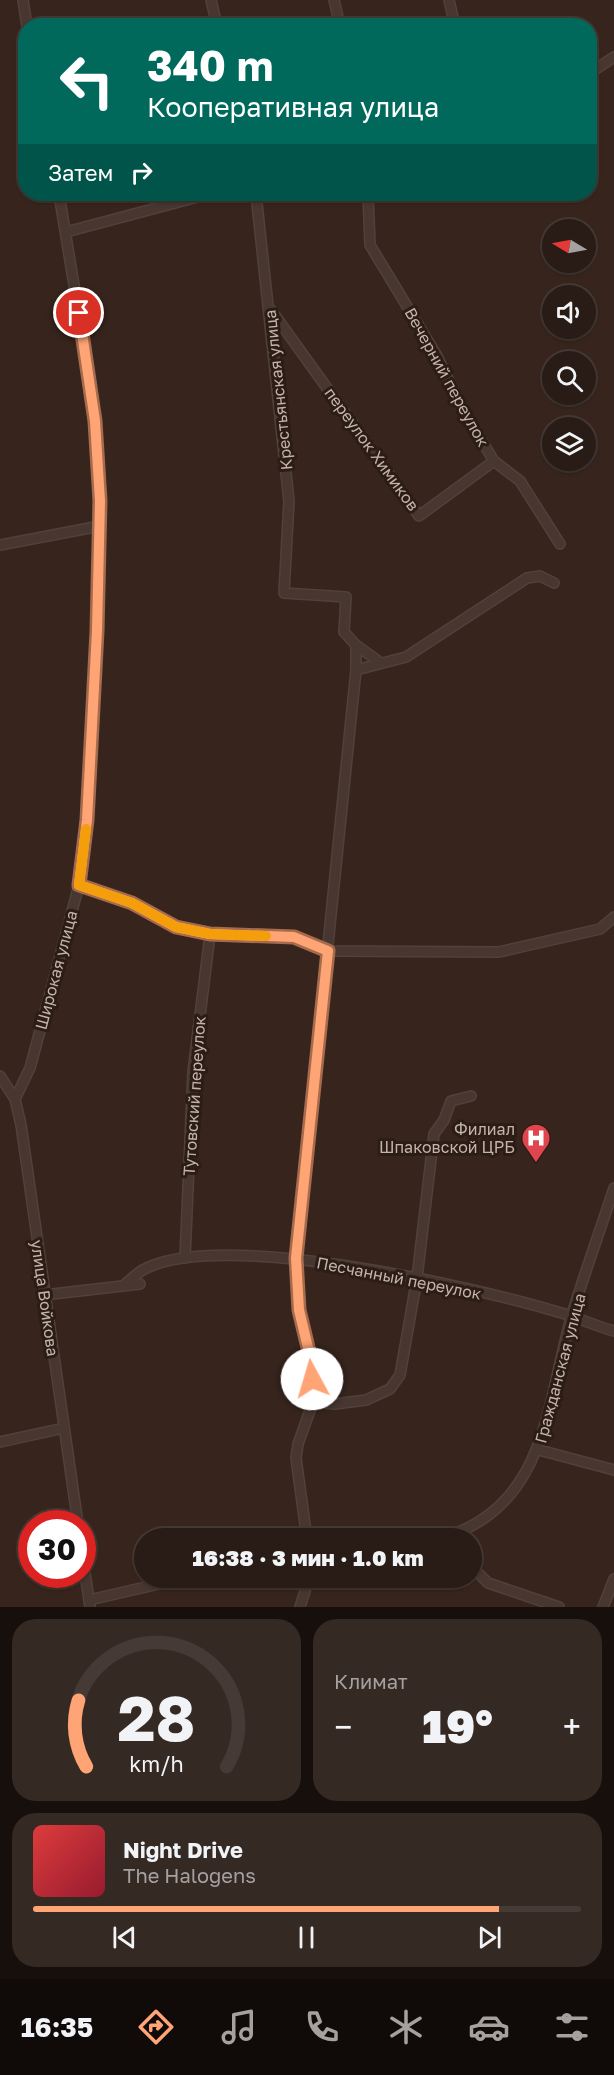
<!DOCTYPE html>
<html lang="ru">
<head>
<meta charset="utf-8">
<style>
  body { margin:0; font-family:"Golos Text",sans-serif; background:#352923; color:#f1f3f6; height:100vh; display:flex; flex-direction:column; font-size:22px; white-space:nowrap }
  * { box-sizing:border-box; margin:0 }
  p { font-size:20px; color:#a5a1a1 }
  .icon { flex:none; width:33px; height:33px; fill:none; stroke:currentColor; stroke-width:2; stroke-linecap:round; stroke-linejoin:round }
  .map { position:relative; height:1607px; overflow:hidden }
  .side { display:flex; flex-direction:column; gap:12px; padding:12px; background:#170f0c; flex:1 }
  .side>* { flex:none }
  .banner { position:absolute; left:18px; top:18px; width:579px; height:183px; border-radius:24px; box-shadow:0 2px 4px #0004,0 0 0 2px #453a35; background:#00695c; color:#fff; overflow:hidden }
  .needle { width:39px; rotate:280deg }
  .buttons { position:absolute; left:542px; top:219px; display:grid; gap:12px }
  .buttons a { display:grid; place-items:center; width:54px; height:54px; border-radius:50%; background:#291c16; box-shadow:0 2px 4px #0004,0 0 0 2px #453a35; font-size:30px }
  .speed { position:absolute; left:18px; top:1510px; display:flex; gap:12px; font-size:30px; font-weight:700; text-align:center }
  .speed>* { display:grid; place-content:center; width:78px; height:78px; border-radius:50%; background:#291c16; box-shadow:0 2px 4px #0004,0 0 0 2px #453a35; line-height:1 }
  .speed .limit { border:9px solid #d22; background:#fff; color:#111 }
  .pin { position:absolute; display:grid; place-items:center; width:51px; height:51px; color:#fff; margin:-26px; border:3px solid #fff; border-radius:50%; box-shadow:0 2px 6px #0007 }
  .me { position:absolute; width:66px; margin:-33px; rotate:354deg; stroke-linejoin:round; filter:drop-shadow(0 0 4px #0008) }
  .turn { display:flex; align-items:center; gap:21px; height:126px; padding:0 30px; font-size:27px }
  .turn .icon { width:78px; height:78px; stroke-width:2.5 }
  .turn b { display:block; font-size:42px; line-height:51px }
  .then { display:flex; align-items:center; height:57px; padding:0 30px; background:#0003; gap:12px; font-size:22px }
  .big { font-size:45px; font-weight:800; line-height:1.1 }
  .side .tile { flex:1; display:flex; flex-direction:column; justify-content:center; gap:9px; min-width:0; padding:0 21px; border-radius:24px; background:#352923 }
  .side .dial { align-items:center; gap:0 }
  .dial svg { height:156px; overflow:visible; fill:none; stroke:#453a35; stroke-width:7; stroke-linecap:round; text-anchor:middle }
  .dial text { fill:#f1f3f6; stroke:none }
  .song { display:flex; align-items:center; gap:18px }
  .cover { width:72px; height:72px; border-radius:9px; background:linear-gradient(135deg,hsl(0 70% 55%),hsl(350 70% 35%)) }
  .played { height:6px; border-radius:3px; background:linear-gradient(90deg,#ffa475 85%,#453a35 85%) }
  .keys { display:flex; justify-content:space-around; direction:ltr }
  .heat { display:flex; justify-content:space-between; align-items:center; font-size:33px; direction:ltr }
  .side .tiles { flex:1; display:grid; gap:12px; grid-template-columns:1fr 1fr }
  .tile:last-child { grid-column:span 2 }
  .trip { position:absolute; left:134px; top:1528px; width:348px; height:60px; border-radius:30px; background:#291c16; box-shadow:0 2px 4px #0004,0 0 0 2px #453a35; font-weight:800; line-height:60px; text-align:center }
  .tabs { display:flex; height:96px; justify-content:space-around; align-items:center; background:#100b09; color:#a5a1a1 }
  .tabs .icon { width:42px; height:42px }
  .tabs .selected { color:#ffa475 }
  .tabs b { font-size:27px; color:#f1f3f6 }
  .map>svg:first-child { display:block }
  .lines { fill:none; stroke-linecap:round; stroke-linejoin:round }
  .minor-casing { stroke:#51413a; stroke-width:12 }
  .minor { stroke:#473730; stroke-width:9 }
  .route-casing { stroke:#a66b4c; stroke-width:15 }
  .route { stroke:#ffa475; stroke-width:10 }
  .slow { stroke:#f59e0b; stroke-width:10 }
  .labels { text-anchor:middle; stroke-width:6; stroke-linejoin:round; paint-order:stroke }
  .street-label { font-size:16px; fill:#c5b3aa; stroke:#2b1d16 }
  .poi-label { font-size:16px; fill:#c5b3aa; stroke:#2b1d16; text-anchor:end }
</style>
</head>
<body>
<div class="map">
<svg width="614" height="1607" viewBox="0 0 614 1607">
  <rect width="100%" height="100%" fill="#37251d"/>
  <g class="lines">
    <g class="minor-casing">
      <g id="minor">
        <path d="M23,0L27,26"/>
        <path d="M211,0L217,26"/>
        <path d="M334,0L340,26"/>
        <path d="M449,0L455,26"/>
        <path d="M590,73L614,57"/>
        <path d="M256,194L289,501L284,593L346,597L344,632L356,645L381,663"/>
        <path d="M368,194L370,245L437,356L463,410L494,461L520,481L560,544"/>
        <path d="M66,232L209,194"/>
        <path d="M271,310L419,516L494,461"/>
        <path d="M0,545L100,526"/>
        <path d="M356,645V670"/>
        <path d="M79,885L132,903L176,927L210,935L294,937L328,951L499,952L600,929L614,917"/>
        <path d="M0,1076L15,1099L21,1125L78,1524"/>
        <path d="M15,1099L30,1068L79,885L87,820L97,631L99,462L83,340L59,194"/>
        <path d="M185,1258L193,1072L210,935"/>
        <path d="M123,1286C129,1281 135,1275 141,1271C214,1227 475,1287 558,1312C577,1317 595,1326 614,1331"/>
        <path d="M44,1295L140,1284"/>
        <path d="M313,1402L335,1404L366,1400L390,1389L400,1375L417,1278L434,1134L444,1120L451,1101L471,1096"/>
        <path d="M0,1442L64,1428"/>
        <path d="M539,1450L614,1470"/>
        <path d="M307,1539L296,1458L298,1444L313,1402L310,1356L299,1310L296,1258L356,670L406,657L527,578L540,576L554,583"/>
        <path d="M439,1539C546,1509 546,1407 571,1318C584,1274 600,1231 614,1188"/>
        <path d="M82,1553L90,1607"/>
        <path d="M471,1566L488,1583L559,1607"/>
        <path d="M89,1600L185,1578"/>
        <path d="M300,1607L309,1578"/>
        <path d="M603,1607L614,1579"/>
      </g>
    </g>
    <use href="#minor" class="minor"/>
  </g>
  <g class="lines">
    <g class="route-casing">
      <path id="route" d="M79,313L95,421L100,501L97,631L87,820L79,885L132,903L176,927L210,934L294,937L328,951L296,1258L299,1310L310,1356L312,1379"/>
    </g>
    <use href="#route" class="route"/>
    <path class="slow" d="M86,829L79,885L132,903L176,927L210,934L266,936"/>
  </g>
  <defs>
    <g id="hospital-pin" transform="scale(1.5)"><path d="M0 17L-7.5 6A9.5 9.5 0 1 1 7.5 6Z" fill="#e0444e" stroke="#2b1d16"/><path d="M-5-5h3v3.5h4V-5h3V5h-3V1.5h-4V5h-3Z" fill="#fff"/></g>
  </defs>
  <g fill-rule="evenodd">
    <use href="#hospital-pin" x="536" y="1138"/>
  </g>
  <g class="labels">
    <g class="street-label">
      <text transform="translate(447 377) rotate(61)" y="6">Вечерний переулок</text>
      <text transform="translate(278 390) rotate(-96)" y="6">Крестьянская улица</text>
      <text transform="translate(372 449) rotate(54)" y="6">переулок Химиков</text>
      <text transform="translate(56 970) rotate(-75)" y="6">Широкая улица</text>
      <text transform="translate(194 1096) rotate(-86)" y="6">Тутовский переулок</text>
      <text transform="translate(399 1278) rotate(11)" y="6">Песчанный переулок</text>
      <text transform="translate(45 1298) rotate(82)" y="6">улица Войкова</text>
      <text transform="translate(560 1368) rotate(-75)" y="6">Гражданская улица</text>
    </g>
    <g class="poi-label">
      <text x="515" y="1135">Филиал<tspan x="515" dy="18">Шпаковской ЦРБ</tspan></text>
    </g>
  </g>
</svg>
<div class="buttons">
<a><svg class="needle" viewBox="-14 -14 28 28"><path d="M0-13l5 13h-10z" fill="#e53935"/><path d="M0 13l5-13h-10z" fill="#a5a1a1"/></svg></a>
<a><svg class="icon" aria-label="sound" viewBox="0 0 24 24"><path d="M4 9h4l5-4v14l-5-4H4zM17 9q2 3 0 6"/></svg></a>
<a><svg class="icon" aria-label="search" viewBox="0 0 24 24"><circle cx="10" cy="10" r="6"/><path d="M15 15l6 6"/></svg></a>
<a><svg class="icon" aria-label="layers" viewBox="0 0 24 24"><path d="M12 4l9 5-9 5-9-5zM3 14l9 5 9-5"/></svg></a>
</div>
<div class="speed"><div class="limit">30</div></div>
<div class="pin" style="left:79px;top:313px;background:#d93025"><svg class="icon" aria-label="arrive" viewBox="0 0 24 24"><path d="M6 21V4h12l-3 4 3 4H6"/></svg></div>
<svg class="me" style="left:312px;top:1379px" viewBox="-20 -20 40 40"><circle r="19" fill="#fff"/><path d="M0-13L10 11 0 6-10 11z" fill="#ffa475"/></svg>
<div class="trip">16:38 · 3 мин · 1.0 km</div>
<div class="banner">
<div class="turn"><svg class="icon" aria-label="left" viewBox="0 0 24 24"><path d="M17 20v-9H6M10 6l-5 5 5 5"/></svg><div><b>340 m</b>Кооперативная улица</div></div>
<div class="then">Затем<svg class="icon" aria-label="right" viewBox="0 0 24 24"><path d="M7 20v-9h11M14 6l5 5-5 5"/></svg></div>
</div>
</div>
<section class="side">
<div class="tiles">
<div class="tile dial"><svg viewBox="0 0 100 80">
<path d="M14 69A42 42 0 1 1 86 69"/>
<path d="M14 69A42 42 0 0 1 10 35" stroke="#ffa475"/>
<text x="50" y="56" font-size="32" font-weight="700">28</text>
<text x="50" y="72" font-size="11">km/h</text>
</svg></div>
<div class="tile"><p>Климат</p>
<div class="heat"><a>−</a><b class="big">19°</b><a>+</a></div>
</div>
<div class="tile">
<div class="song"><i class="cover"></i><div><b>Night Drive</b><p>The Halogens</p></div></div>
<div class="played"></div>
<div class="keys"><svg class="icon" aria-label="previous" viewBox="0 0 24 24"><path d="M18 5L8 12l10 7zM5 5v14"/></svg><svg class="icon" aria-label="pause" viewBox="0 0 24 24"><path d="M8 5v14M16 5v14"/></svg><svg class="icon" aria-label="next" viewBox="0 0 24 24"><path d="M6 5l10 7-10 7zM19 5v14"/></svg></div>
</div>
</div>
</section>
<nav class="tabs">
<b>16:35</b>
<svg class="icon selected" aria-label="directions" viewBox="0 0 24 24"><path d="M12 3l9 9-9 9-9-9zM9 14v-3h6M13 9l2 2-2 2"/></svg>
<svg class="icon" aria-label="music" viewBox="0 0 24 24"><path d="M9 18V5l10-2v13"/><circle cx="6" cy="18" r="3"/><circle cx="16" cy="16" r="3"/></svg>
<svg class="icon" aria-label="phone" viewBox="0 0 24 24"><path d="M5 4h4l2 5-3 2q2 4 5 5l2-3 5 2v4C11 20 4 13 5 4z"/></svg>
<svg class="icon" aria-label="climate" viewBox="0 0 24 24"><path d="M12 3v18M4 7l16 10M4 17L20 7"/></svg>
<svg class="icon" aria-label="car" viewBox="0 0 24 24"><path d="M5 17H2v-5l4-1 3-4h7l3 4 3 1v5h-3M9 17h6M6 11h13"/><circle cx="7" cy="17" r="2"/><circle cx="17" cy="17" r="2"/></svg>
<svg class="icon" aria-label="filters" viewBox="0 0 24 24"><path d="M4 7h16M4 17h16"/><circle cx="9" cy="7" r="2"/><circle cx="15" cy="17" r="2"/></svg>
</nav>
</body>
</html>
